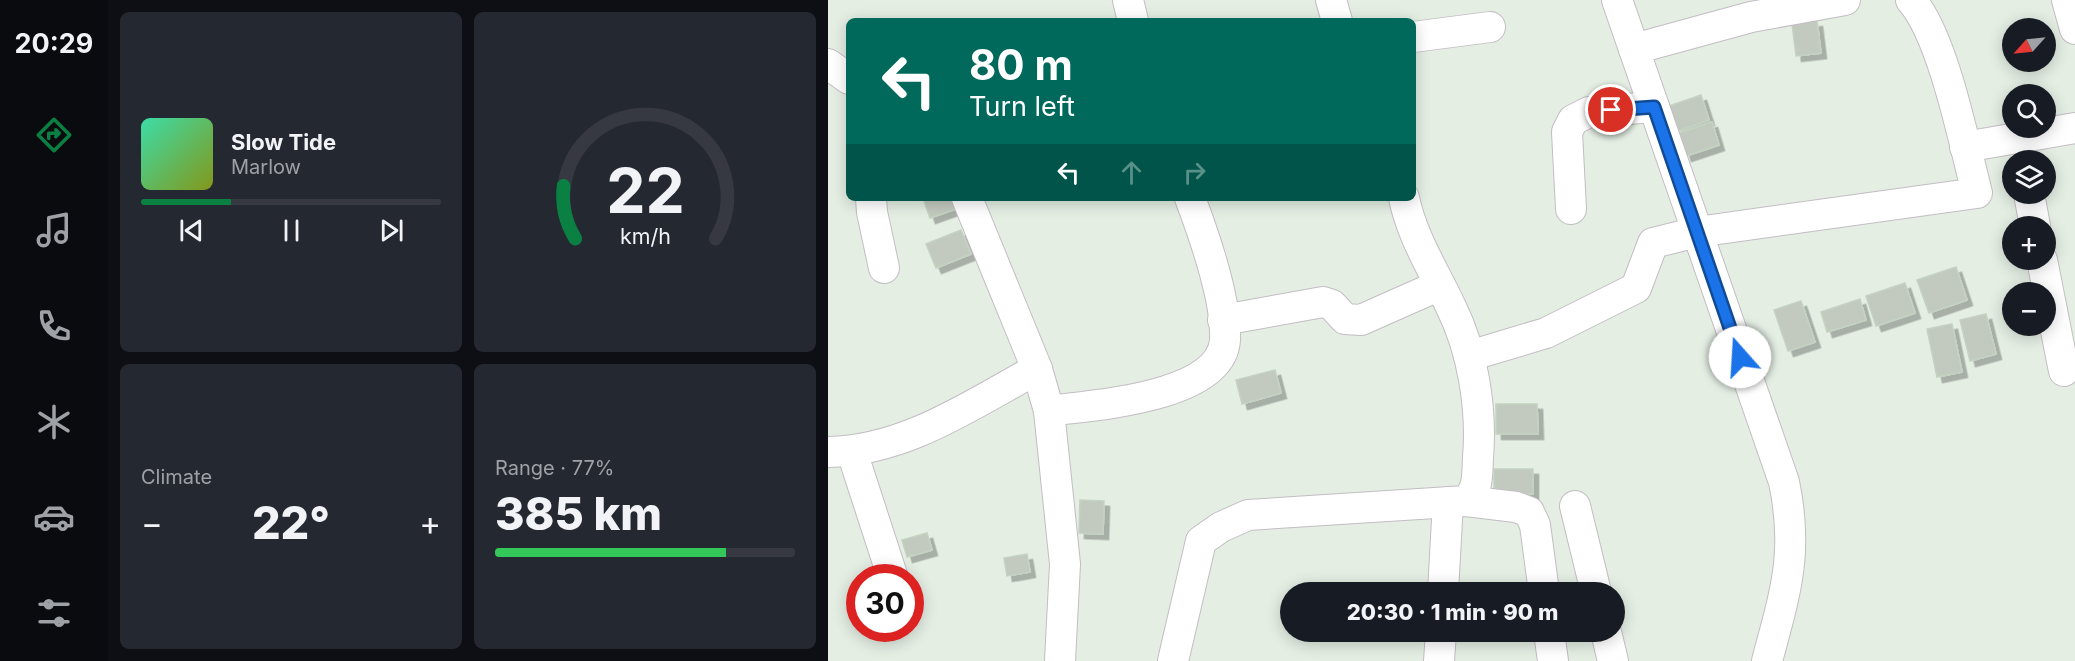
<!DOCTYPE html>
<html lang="en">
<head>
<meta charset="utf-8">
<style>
  body { margin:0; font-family:Inter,sans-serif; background:#242831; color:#f1f3f6; height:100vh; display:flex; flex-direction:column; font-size:22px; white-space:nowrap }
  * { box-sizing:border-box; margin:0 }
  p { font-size:20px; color:#9ea1a6 }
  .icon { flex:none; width:33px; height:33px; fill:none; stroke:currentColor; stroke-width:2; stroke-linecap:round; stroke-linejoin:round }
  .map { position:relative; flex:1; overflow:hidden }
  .panel { display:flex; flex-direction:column; gap:12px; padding:12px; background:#0d0f14; width:720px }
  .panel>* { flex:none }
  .banner { position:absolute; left:18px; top:18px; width:570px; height:183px; border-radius:9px; box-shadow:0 3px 15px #0003; background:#00695c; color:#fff; overflow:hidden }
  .needle { width:39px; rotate:243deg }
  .tools { position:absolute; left:1174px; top:18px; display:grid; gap:12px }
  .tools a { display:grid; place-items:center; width:54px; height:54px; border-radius:50%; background:#171b24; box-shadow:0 3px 15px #0003; font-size:30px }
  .speed { position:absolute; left:18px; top:564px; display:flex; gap:12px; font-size:30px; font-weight:700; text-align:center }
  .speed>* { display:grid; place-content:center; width:78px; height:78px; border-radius:50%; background:#171b24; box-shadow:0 3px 15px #0003; line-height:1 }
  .speed .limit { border:9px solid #d22; background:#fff; color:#111 }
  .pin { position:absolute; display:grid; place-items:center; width:51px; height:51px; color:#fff; margin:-26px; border:3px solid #fff; border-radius:50%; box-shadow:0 2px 6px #0007 }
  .me { position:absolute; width:66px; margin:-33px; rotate:341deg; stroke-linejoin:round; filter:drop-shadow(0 0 4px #0008) }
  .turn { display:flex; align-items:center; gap:21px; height:126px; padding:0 24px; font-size:27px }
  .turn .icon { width:78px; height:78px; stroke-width:2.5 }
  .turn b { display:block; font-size:42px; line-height:51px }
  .lanes { display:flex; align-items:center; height:57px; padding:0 24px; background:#0003; justify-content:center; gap:30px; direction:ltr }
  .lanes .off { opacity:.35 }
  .big { font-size:45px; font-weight:800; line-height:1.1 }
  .panel .tile { flex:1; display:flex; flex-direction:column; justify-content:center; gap:9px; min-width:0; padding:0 21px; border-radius:9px; background:#242831 }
  .panel .dial { align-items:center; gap:0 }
  .dial svg { height:156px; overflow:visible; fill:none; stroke:#363941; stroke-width:7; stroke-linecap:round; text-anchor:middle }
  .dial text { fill:#f1f3f6; stroke:none }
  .song { display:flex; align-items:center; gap:18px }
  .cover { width:72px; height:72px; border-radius:9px; background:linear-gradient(135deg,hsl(160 70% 55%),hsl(70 70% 35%)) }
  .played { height:6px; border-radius:3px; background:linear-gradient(90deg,#0b8043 30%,#363941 30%) }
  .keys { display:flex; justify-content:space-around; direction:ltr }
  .heat { display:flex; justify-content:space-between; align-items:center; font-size:33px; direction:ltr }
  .charge { height:9px; border-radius:4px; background:linear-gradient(90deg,#34c759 77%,#363941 0) }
  .panel .tiles { flex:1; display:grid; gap:12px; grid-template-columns:repeat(2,1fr) }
  .trip { position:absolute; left:452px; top:582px; width:345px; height:60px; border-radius:30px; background:#171b24; box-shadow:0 3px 15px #0003; font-weight:800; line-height:60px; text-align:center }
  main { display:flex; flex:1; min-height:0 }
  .tabs { display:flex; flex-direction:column; width:108px; justify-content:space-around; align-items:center; background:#090b0e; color:#9ea1a6 }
  .tabs .icon { width:42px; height:42px }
  .tabs .current { color:#0b8043 }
  .tabs b { font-size:27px; color:#f1f3f6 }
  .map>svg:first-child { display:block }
  .building { fill:#c2c9bf; stroke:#c4d3c1; stroke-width:1.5; filter:url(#shadow) }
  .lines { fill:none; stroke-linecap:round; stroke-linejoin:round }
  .minor-casing { stroke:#c3bdc4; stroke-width:32 }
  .minor { stroke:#fff; stroke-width:30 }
  .route-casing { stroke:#114b97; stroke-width:15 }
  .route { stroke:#1a73e8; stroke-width:10 }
</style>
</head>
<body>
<main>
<nav class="tabs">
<b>20:29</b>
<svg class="icon current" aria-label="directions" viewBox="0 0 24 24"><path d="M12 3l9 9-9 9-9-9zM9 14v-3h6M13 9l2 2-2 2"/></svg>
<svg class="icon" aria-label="music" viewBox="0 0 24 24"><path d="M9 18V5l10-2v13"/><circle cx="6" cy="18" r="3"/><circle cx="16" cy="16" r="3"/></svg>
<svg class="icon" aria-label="phone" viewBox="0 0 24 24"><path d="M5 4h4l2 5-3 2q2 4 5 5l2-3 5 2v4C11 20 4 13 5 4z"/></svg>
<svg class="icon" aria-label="climate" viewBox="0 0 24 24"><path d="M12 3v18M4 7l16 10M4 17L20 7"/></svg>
<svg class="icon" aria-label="car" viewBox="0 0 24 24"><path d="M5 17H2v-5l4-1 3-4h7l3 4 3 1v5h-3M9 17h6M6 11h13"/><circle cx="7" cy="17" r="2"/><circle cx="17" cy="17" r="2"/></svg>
<svg class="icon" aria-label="filters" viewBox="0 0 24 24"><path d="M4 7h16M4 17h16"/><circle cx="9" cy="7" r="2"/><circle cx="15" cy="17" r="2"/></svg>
</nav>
<section class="panel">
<div class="tiles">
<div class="tile">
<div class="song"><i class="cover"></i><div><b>Slow Tide</b><p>Marlow</p></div></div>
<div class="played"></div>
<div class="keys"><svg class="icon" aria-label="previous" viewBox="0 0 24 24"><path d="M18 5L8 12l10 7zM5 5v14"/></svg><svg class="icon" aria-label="pause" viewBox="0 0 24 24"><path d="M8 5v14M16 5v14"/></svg><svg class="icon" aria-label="next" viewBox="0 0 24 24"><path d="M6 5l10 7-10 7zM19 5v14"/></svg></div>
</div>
<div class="tile dial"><svg viewBox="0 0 100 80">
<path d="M14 69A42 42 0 1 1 86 69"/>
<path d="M14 69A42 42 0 0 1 8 42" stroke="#0b8043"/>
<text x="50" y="56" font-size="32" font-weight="700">22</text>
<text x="50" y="72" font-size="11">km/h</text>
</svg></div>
<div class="tile"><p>Climate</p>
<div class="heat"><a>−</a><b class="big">22°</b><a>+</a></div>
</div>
<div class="tile"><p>Range · 77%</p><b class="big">385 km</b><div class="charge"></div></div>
</div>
</section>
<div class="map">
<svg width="1247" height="661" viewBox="0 0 1247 661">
  <defs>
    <filter id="shadow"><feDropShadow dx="5.5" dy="5.5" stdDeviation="0" flood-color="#0004"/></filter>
  </defs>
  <rect width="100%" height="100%" fill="#e4eee3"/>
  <g class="building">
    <path d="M989,21L993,53L968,56L964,24Z"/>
    <path d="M873,95L881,120L850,131L841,106Z"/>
    <path d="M884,122L891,145L858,156L851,133Z"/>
    <path d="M95,198H134L136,206L102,218Z"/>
    <path d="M133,230L143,254L108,268L98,244Z"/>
    <path d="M1128,267L1139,300L1101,313L1089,280Z"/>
    <path d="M1077,283L1087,313L1048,326L1038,296Z"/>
    <path d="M1032,299L1038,320L999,332L993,312Z"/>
    <path d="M973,301L987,342L960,351L946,310Z"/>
    <path d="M1158,314L1168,354L1142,361L1132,320Z"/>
    <path d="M1124,324L1134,372L1109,377L1099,329Z"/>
    <path d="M447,370L453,393L414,404L408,380Z"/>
    <path d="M668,404H709L710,434H668Z"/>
    <rect x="666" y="469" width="39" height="25"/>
    <path d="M252,500L276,501L275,534L251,533Z"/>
    <path d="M99,533L104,550L79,557L74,540Z"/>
    <path d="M199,554L202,572L179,576L176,558Z"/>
  </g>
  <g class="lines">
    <g class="minor-casing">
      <g id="minor">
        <path d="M300,0L305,21"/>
        <path d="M503,0L509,21"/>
        <path d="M789,0L956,482C971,554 957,593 939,661"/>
        <path d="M1239,0L1247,29"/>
        <path d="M585,37L662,27"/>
        <path d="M806,49L923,17L1017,0"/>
        <path d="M0,64L21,79"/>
        <path d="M1137,147L1247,128"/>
        <path d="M1201,194L1207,226"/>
        <path d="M43,198L44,212L56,268"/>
        <path d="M139,198L209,369L221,411L237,564L232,661"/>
        <path d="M743,209L739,132L745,120L761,112L826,107"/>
        <path d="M1214,260L1236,371"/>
        <path d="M395,320L495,302L504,305L517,319L533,320L612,285"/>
        <path d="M641,356L718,333L808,288L825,243L869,232L1149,193C1136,143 1115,36 1083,0"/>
        <path d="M221,411C264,405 393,398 397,340C399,300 376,235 362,198"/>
        <path d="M0,452C77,451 143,405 209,369"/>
        <path d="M24,452L65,578"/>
        <path d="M638,501L688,507L701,512L707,525L716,592"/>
        <path d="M747,506L768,592"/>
        <path d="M615,592L620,502"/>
        <path d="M721,632L725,661"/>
        <path d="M778,632L785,661"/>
        <path d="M345,661L373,541L393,527L420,515L638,501C651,489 649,474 650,458C654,409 645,351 623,307C606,271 584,237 576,198"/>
        <path d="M611,661L613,632"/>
      </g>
    </g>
    <use href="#minor" class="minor"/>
  </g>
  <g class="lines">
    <g class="route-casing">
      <path id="route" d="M783,110L826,107L912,357"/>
    </g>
    <use href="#route" class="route"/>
  </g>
</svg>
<div class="tools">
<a><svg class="needle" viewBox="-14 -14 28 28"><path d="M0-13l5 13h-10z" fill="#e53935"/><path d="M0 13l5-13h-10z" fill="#9ea1a6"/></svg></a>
<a><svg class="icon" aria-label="search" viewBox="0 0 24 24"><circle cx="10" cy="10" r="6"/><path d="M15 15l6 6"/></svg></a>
<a><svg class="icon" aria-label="layers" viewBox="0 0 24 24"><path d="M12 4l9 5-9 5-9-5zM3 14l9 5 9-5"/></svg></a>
<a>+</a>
<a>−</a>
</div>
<div class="speed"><div class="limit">30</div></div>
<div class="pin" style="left:783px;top:110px;background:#d93025"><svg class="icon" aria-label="arrive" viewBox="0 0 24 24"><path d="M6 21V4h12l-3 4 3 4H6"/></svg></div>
<svg class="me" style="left:912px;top:357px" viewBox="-20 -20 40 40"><circle r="19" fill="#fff"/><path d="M0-13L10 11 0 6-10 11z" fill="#1a73e8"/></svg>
<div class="trip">20:30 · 1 min · 90 m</div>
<div class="banner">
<div class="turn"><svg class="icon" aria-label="left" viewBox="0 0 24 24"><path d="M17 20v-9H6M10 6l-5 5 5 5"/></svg><div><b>80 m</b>Turn left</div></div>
<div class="lanes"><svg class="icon" aria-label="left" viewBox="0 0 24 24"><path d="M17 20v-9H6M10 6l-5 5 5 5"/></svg><svg class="icon off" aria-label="ahead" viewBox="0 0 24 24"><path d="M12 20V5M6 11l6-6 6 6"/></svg><svg class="icon off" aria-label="right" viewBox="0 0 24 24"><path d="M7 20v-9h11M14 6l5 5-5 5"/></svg></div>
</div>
</div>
</main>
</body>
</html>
